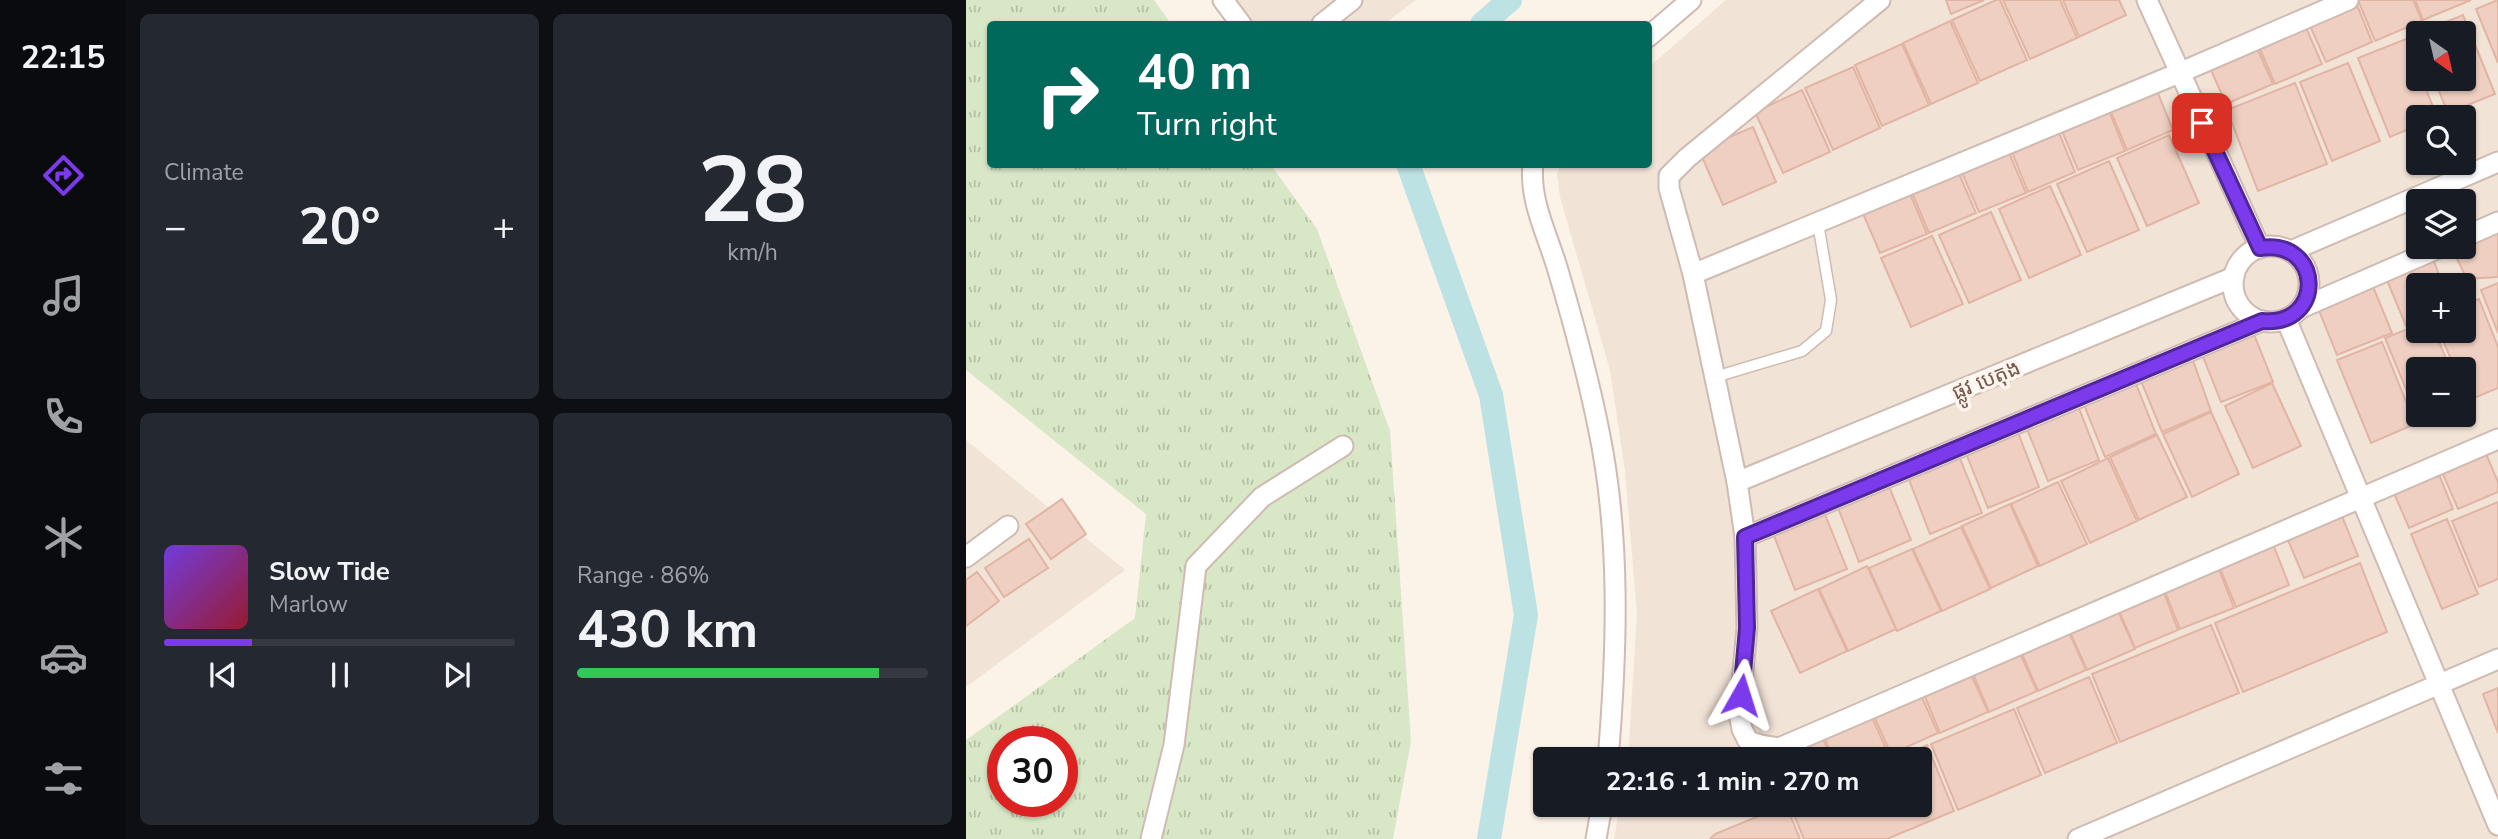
<!DOCTYPE html>
<html lang="en">
<head>
<meta charset="utf-8">
<style>
  body { margin:0; font-family:"Nunito Sans","Noto Sans Khmer",sans-serif; background:#242831; color:#f1f3f6; height:100vh; display:flex; flex-direction:column; font-size:26px; white-space:nowrap }
  * { box-sizing:border-box; margin:0 }
  p { font-size:23px; color:#9ea1a6 }
  .icon { flex:none; width:38px; height:38px; fill:none; stroke:currentColor; stroke-width:2; stroke-linecap:round; stroke-linejoin:round }
  .map { position:relative; flex:1; overflow:hidden }
  .side { display:flex; flex-direction:column; gap:14px; padding:14px; background:#0d0f14; width:840px }
  .side>* { flex:none }
  .guide { position:absolute; left:21px; top:21px; width:665px; height:147px; border-radius:7px; box-shadow:0 2px 5px #0004; background:#00695c; color:#fff; overflow:hidden }
  .needle { width:46px; rotate:146deg }
  .buttons { position:absolute; left:1440px; top:21px; display:grid; gap:14px }
  .buttons a { display:grid; place-items:center; width:70px; height:70px; border-radius:7px; background:#171b24; box-shadow:0 2px 5px #0004; font-size:35px }
  .speed { position:absolute; left:21px; top:726px; display:flex; gap:14px; font-size:35px; font-weight:700; text-align:center }
  .speed>* { display:grid; place-content:center; width:91px; height:91px; border-radius:50%; background:#171b24; box-shadow:0 2px 5px #0004; line-height:1 }
  .speed .limit { border:10px solid #d22; background:#fff; color:#111 }
  .pin { position:absolute; display:grid; place-items:center; width:60px; height:60px; color:#fff; margin:-30px; border-radius:14px; box-shadow:0 4px 10px #0006 }
  .me { position:absolute; width:77px; margin:-38px; rotate:6deg; stroke-linejoin:round; filter:drop-shadow(0 0 5px #0008) }
  .turn { display:flex; align-items:center; gap:24px; height:147px; padding:0 35px; font-size:32px }
  .turn .icon { width:91px; height:91px; stroke-width:2.5 }
  .turn b { display:block; font-size:49px; line-height:60px }
  .big { font-size:52px; font-weight:700; line-height:1.1 }
  .side .widget { flex:1; display:flex; flex-direction:column; justify-content:center; gap:10px; min-width:0; padding:0 24px; border-radius:10px; background:#242831 }
  .side .dial { align-items:center; gap:0 }
  .dial b { font-size:91px; line-height:1 }
  .song { display:flex; align-items:center; gap:21px }
  .cover { width:84px; height:84px; border-radius:10px; background:linear-gradient(135deg,hsl(260 70% 55%),hsl(350 70% 35%)) }
  .played { height:7px; border-radius:4px; background:linear-gradient(90deg,#7c3aed 25%,#363941 25%) }
  .keys { display:flex; justify-content:space-around; direction:ltr }
  .heat { display:flex; justify-content:space-between; align-items:center; font-size:38px; direction:ltr }
  .charge { height:10px; border-radius:5px; background:linear-gradient(90deg,#34c759 86%,#363941 0) }
  .side .tiles { flex:1; display:grid; gap:14px; grid-template-columns:repeat(2,1fr) }
  .trip { position:absolute; left:567px; top:747px; width:399px; height:70px; border-radius:7px; background:#171b24; box-shadow:0 2px 5px #0004; font-weight:700; line-height:70px; text-align:center }
  main { display:flex; flex:1; min-height:0 }
  .tabs { display:flex; flex-direction:column; width:126px; justify-content:space-around; align-items:center; background:#090b0e; color:#9ea1a6 }
  .tabs .icon { width:49px; height:49px }
  .tabs .current { color:#7c3aed }
  .tabs b { font-size:32px; color:#f1f3f6 }
  .map>svg:first-child { display:block }
  .residential { fill:#f2e3d7; fill-rule:evenodd }
  .grass { fill:url(#grass-tufts); fill-rule:evenodd }
  .lines { fill:none; stroke-linecap:round; stroke-linejoin:round }
  .canal { stroke:#bde2e4; stroke-width:24 }
  .building { fill:#efcfc1; stroke:#e1b4a3; stroke-width:2 }
  .service-casing { stroke:#cfbbb1; stroke-width:13 }
  .minor-casing { stroke:#cfbbb1; stroke-width:23 }
  .service { stroke:#fff; stroke-width:10 }
  .minor { stroke:#fff; stroke-width:19 }
  .route-casing { stroke:#51269a; stroke-width:18 }
  .route { stroke:#7c3aed; stroke-width:12 }
  .labels { text-anchor:middle; stroke-width:7; stroke-linejoin:round; paint-order:stroke }
  .street-label { font-size:21px; fill:#74574d; stroke:#fef6ee }
</style>
</head>
<body>
<main>
<nav class="tabs">
<b>22:15</b>
<svg class="icon current" aria-label="directions" viewBox="0 0 24 24"><path d="M12 3l9 9-9 9-9-9zM9 14v-3h6M13 9l2 2-2 2"/></svg>
<svg class="icon" aria-label="music" viewBox="0 0 24 24"><path d="M9 18V5l10-2v13"/><circle cx="6" cy="18" r="3"/><circle cx="16" cy="16" r="3"/></svg>
<svg class="icon" aria-label="phone" viewBox="0 0 24 24"><path d="M5 4h4l2 5-3 2q2 4 5 5l2-3 5 2v4C11 20 4 13 5 4z"/></svg>
<svg class="icon" aria-label="climate" viewBox="0 0 24 24"><path d="M12 3v18M4 7l16 10M4 17L20 7"/></svg>
<svg class="icon" aria-label="car" viewBox="0 0 24 24"><path d="M5 17H2v-5l4-1 3-4h7l3 4 3 1v5h-3M9 17h6M6 11h13"/><circle cx="7" cy="17" r="2"/><circle cx="17" cy="17" r="2"/></svg>
<svg class="icon" aria-label="filters" viewBox="0 0 24 24"><path d="M4 7h16M4 17h16"/><circle cx="9" cy="7" r="2"/><circle cx="15" cy="17" r="2"/></svg>
</nav>
<section class="side">
<div class="tiles">
<div class="widget"><p>Climate</p>
<div class="heat"><a>−</a><b class="big">20°</b><a>+</a></div>
</div>
<div class="widget dial"><b>28</b><p>km/h</p></div>
<div class="widget">
<div class="song"><i class="cover"></i><div><b>Slow Tide</b><p>Marlow</p></div></div>
<div class="played"></div>
<div class="keys"><svg class="icon" aria-label="previous" viewBox="0 0 24 24"><path d="M18 5L8 12l10 7zM5 5v14"/></svg><svg class="icon" aria-label="pause" viewBox="0 0 24 24"><path d="M8 5v14M16 5v14"/></svg><svg class="icon" aria-label="next" viewBox="0 0 24 24"><path d="M6 5l10 7-10 7zM19 5v14"/></svg></div>
</div>
<div class="widget"><p>Range · 86%</p><b class="big">430 km</b><div class="charge"></div></div>
</div>
</section>
<div class="map">
<svg width="1532" height="839" viewBox="0 0 1532 839">
  <defs>
    <pattern id="grass-tufts" width="24" height="20" patternUnits="userSpaceOnUse" patternTransform="scale(1.75)"><rect width="24" height="20" fill="#d8e8c7"/><path d="M3 7l-1-3M5 7V3M7 7l1-3M15 17l-1-3M17 17v-4M19 17l1-3" fill="none" stroke="#b4bfa4"/></pattern>
  </defs>
  <rect width="100%" height="100%" fill="#fbf2e8"/>
  <g class="residential">
    <path d="M246,0H450L418,24H263Z"/>
    <path d="M760,0H1532V839H648L654,805H954V760L662,759L671,614L659,471L644,370L594,197L591,174L594,165L682,164L683,67ZM1452,33H1498V79H1452ZM1452,117H1498V163H1452ZM1452,201H1498V247H1452ZM1452,285H1498V331H1452ZM1452,369H1498V415H1452Z"/>
    <path d="M0,440L159,570L0,687Z"/>
  </g>
  <path class="grass" d="M0,0H188L205,24H24V164L305,165L351,229L424,431L445,741L427,839H0V740L169,618L180,514L0,370ZM37,742H96V802H37Z"/>
  <g class="lines">
    <g class="canal">
      <path d="M516,24L544,0"/>
      <path d="M442,164L525,395L560,615L523,839"/>
    </g>
  </g>
  <g class="building">
    <path d="M980,0H1018L985,14Z"/>
    <path d="M1030,0H1034L1061,60L1014,81L986,20Z"/>
    <path d="M1037,0H1094L1111,38L1064,59Z"/>
    <path d="M1097,0H1153L1160,15L1113,37Z"/>
    <path d="M1389,0L1406,42L1360,62L1341,19Z"/>
    <path d="M1392,0H1447L1456,21L1409,41Z"/>
    <path d="M1449,0H1505L1457,20Z"/>
    <path d="M1532,0V63L1510,9Z"/>
    <path d="M1497,15L1529,94L1482,113L1468,79H1498V33H1453Z"/>
    <path d="M984,21L1012,83L965,104L937,43Z"/>
    <path d="M1337,21L1356,64L1309,84L1290,40Z"/>
    <path d="M1440,39L1452,71V79H1456L1471,117H1452V125L1424,137L1392,58Z"/>
    <path d="M1288,41L1307,84L1260,104L1241,61Z"/>
    <path d="M936,44L963,105L916,126L889,65Z"/>
    <path d="M1382,63L1414,141L1366,161L1334,82Z"/>
    <path d="M887,67L914,128L867,150L839,88Z"/>
    <path d="M1329,83L1361,164L1292,191L1261,110Z"/>
    <path d="M1189,86L1207,130L1161,150L1142,105Z"/>
    <path d="M836,90L864,152L817,173L789,112Z"/>
    <path d="M1141,106L1159,151L1112,170L1094,126Z"/>
    <path d="M787,127L810,182L757,205L733,150Z"/>
    <path d="M1091,128L1109,172L1062,192L1044,147Z"/>
    <path d="M1203,135L1233,203L1181,226L1151,158Z"/>
    <path d="M1041,148L1060,193L1013,212L994,168Z"/>
    <path d="M1143,161L1173,230L1121,252L1091,184Z"/>
    <path d="M991,169L1010,213L963,233L944,188Z"/>
    <path d="M1084,186L1115,255L1063,278L1033,209Z"/>
    <path d="M942,189L961,234L914,253L895,209Z"/>
    <path d="M1025,212L1055,280L1003,303L973,235Z"/>
    <path d="M1532,224V277L1501,279L1485,247H1498V238Z"/>
    <path d="M966,236L997,304L945,327L915,258Z"/>
    <path d="M1465,254L1477,285H1452V321L1440,326L1418,273Z"/>
    <path d="M1404,279L1426,333L1371,355L1350,303Z"/>
    <path d="M1532,283V333L1515,290Z"/>
    <path d="M1513,299L1532,347V388L1501,401L1498,392V369H1489L1473,331H1498V305Z"/>
    <path d="M1452,325V331H1469L1484,369H1452V415H1468L1453,421L1419,338Z"/>
    <path d="M1285,327L1307,382L1255,402L1234,349Z"/>
    <path d="M1416,342L1449,424L1405,443L1371,360Z"/>
    <path d="M1225,355L1245,411L1196,432L1173,376Z"/>
    <path d="M1168,379L1190,434L1139,457L1116,400Z"/>
    <path d="M1306,383L1335,446L1287,468L1259,406Z"/>
    <path d="M1111,403L1133,460L1082,481L1059,424Z"/>
    <path d="M1245,412L1273,474L1226,497L1197,434Z"/>
    <path d="M1051,430L1073,487L1022,508L999,451Z"/>
    <path d="M1191,435L1221,497L1173,520L1144,457Z"/>
    <path d="M1518,449L1532,482V492L1492,509L1474,467Z"/>
    <path d="M993,456L1016,513L964,534L942,477Z"/>
    <path d="M1142,458L1171,521L1124,543L1095,481Z"/>
    <path d="M1470,467L1487,509L1443,528L1425,486Z"/>
    <path d="M1092,482L1121,544L1074,566L1045,504Z"/>
    <path d="M922,484L945,540L893,562L871,505Z"/>
    <path d="M96,499L120,534L85,559L60,524Z"/>
    <path d="M1532,502V579L1513,587L1486,521Z"/>
    <path d="M1044,504L1072,566L1025,588L996,526Z"/>
    <path d="M1374,511L1392,556L1338,578L1319,533Z"/>
    <path d="M858,512L881,569L829,590L807,533Z"/>
    <path d="M1481,519L1512,594L1476,609L1445,534Z"/>
    <path d="M995,527L1024,589L976,611L947,549Z"/>
    <path d="M63,539L82,568L38,597L19,568Z"/>
    <path d="M1305,539L1323,585L1270,607L1251,561Z"/>
    <path d="M946,549L975,611L931,631L903,568Z"/>
    <path d="M1250,562L1268,608L1214,629L1196,584Z"/>
    <path d="M1394,563L1421,632L1277,692L1249,623Z"/>
    <path d="M901,566L930,629L882,651L853,589Z"/>
    <path d="M11,572L33,601L0,626V580Z"/>
    <path d="M1195,585L1212,630L1169,648L1150,604Z"/>
    <path d="M852,589L881,651L834,673L805,611Z"/>
    <path d="M1150,607L1169,649L1121,670L1102,628Z"/>
    <path d="M1245,625L1273,693L1154,742L1126,674Z"/>
    <path d="M1101,628L1120,670L1072,691L1054,649Z"/>
    <path d="M1052,649L1071,691L1023,712L1005,669Z"/>
    <path d="M1003,670L1022,712L974,733L956,690Z"/>
    <path d="M1123,677L1151,743L1079,773L1051,708Z"/>
    <path d="M1532,688V733L1517,694Z"/>
    <path d="M953,691L972,733L925,754L906,712Z"/>
    <path d="M1048,709L1075,775L992,810L965,744Z"/>
    <path d="M904,713L923,755L913,760H868L857,734Z"/>
    <path d="M855,734L866,760H810L808,755Z"/>
    <path d="M961,745L988,811L921,839H838L824,805H954V760H927Z"/>
    <path d="M820,805L834,839H744L749,834Z"/>
  </g>
  <g class="lines">
    <g class="service-casing">
      <path id="service" d="M749,377L836,351L860,331L865,300L852,223"/>
    </g>
    <g class="minor-casing">
      <g id="minor">
        <path d="M257,0L275,24"/>
        <path d="M914,0L721,158L703,176V188L727,274L771,482L779,537L781,628L773,714L776,729L782,741L795,745L813,748L1532,439"/>
        <path d="M1181,0L1294,248"/>
        <path d="M356,24L386,0"/>
        <path d="M682,37L725,0"/>
        <path d="M567,164C563,200 581,234 591,267C607,321 622,376 633,431C655,538 651,652 642,760"/>
        <path d="M1498,237L1532,222"/>
        <circle cx="1305" cy="284" r="38"/>
        <path d="M1325,251L1532,162"/>
        <path d="M727,274L1213,73L1382,0"/>
        <path d="M1335,308L1475,247"/>
        <path d="M1320,319L1532,825"/>
        <path d="M771,482L1268,277"/>
        <path d="M779,537L1296,321"/>
        <path d="M0,557L42,526"/>
        <path d="M185,839L208,745L230,566L296,497L377,446"/>
        <path d="M630,839L636,805"/>
        <path d="M1112,839L1532,659"/>
      </g>
    </g>
    <use href="#service" class="service"/>
    <use href="#minor" class="minor"/>
  </g>
  <g class="lines">
    <g class="route-casing">
      <path id="route" d="M775,695L781,628L779,537L1296,321C1360,327 1357,238 1294,248L1236,123"/>
    </g>
    <use href="#route" class="route"/>
  </g>
  <g class="labels">
    <g class="street-label">
      <text transform="translate(1020 380) rotate(-22)" y="7">ផ្លូវ បេតុង</text>
    </g>
  </g>
</svg>
<div class="buttons">
<a><svg class="needle" viewBox="-14 -14 28 28"><path d="M0-13l5 13h-10z" fill="#e53935"/><path d="M0 13l5-13h-10z" fill="#9ea1a6"/></svg></a>
<a><svg class="icon" aria-label="search" viewBox="0 0 24 24"><circle cx="10" cy="10" r="6"/><path d="M15 15l6 6"/></svg></a>
<a><svg class="icon" aria-label="layers" viewBox="0 0 24 24"><path d="M12 4l9 5-9 5-9-5zM3 14l9 5 9-5"/></svg></a>
<a>+</a>
<a>−</a>
</div>
<div class="speed"><div class="limit">30</div></div>
<div class="pin" style="left:1236px;top:123px;background:#d93025"><svg class="icon" aria-label="arrive" viewBox="0 0 24 24"><path d="M6 21V4h12l-3 4 3 4H6"/></svg></div>
<svg class="me" style="left:775px;top:695px" viewBox="-20 -20 40 40"><path d="M0-17L14 15 0 8-14 15z" fill="#7c3aed" stroke="#fff" stroke-width="4"/></svg>
<div class="trip">22:16 · 1 min · 270 m</div>
<div class="guide">
<div class="turn"><svg class="icon" aria-label="right" viewBox="0 0 24 24"><path d="M7 20v-9h11M14 6l5 5-5 5"/></svg><div><b>40 m</b>Turn right</div></div>
</div>
</div>
</main>
</body>
</html>
